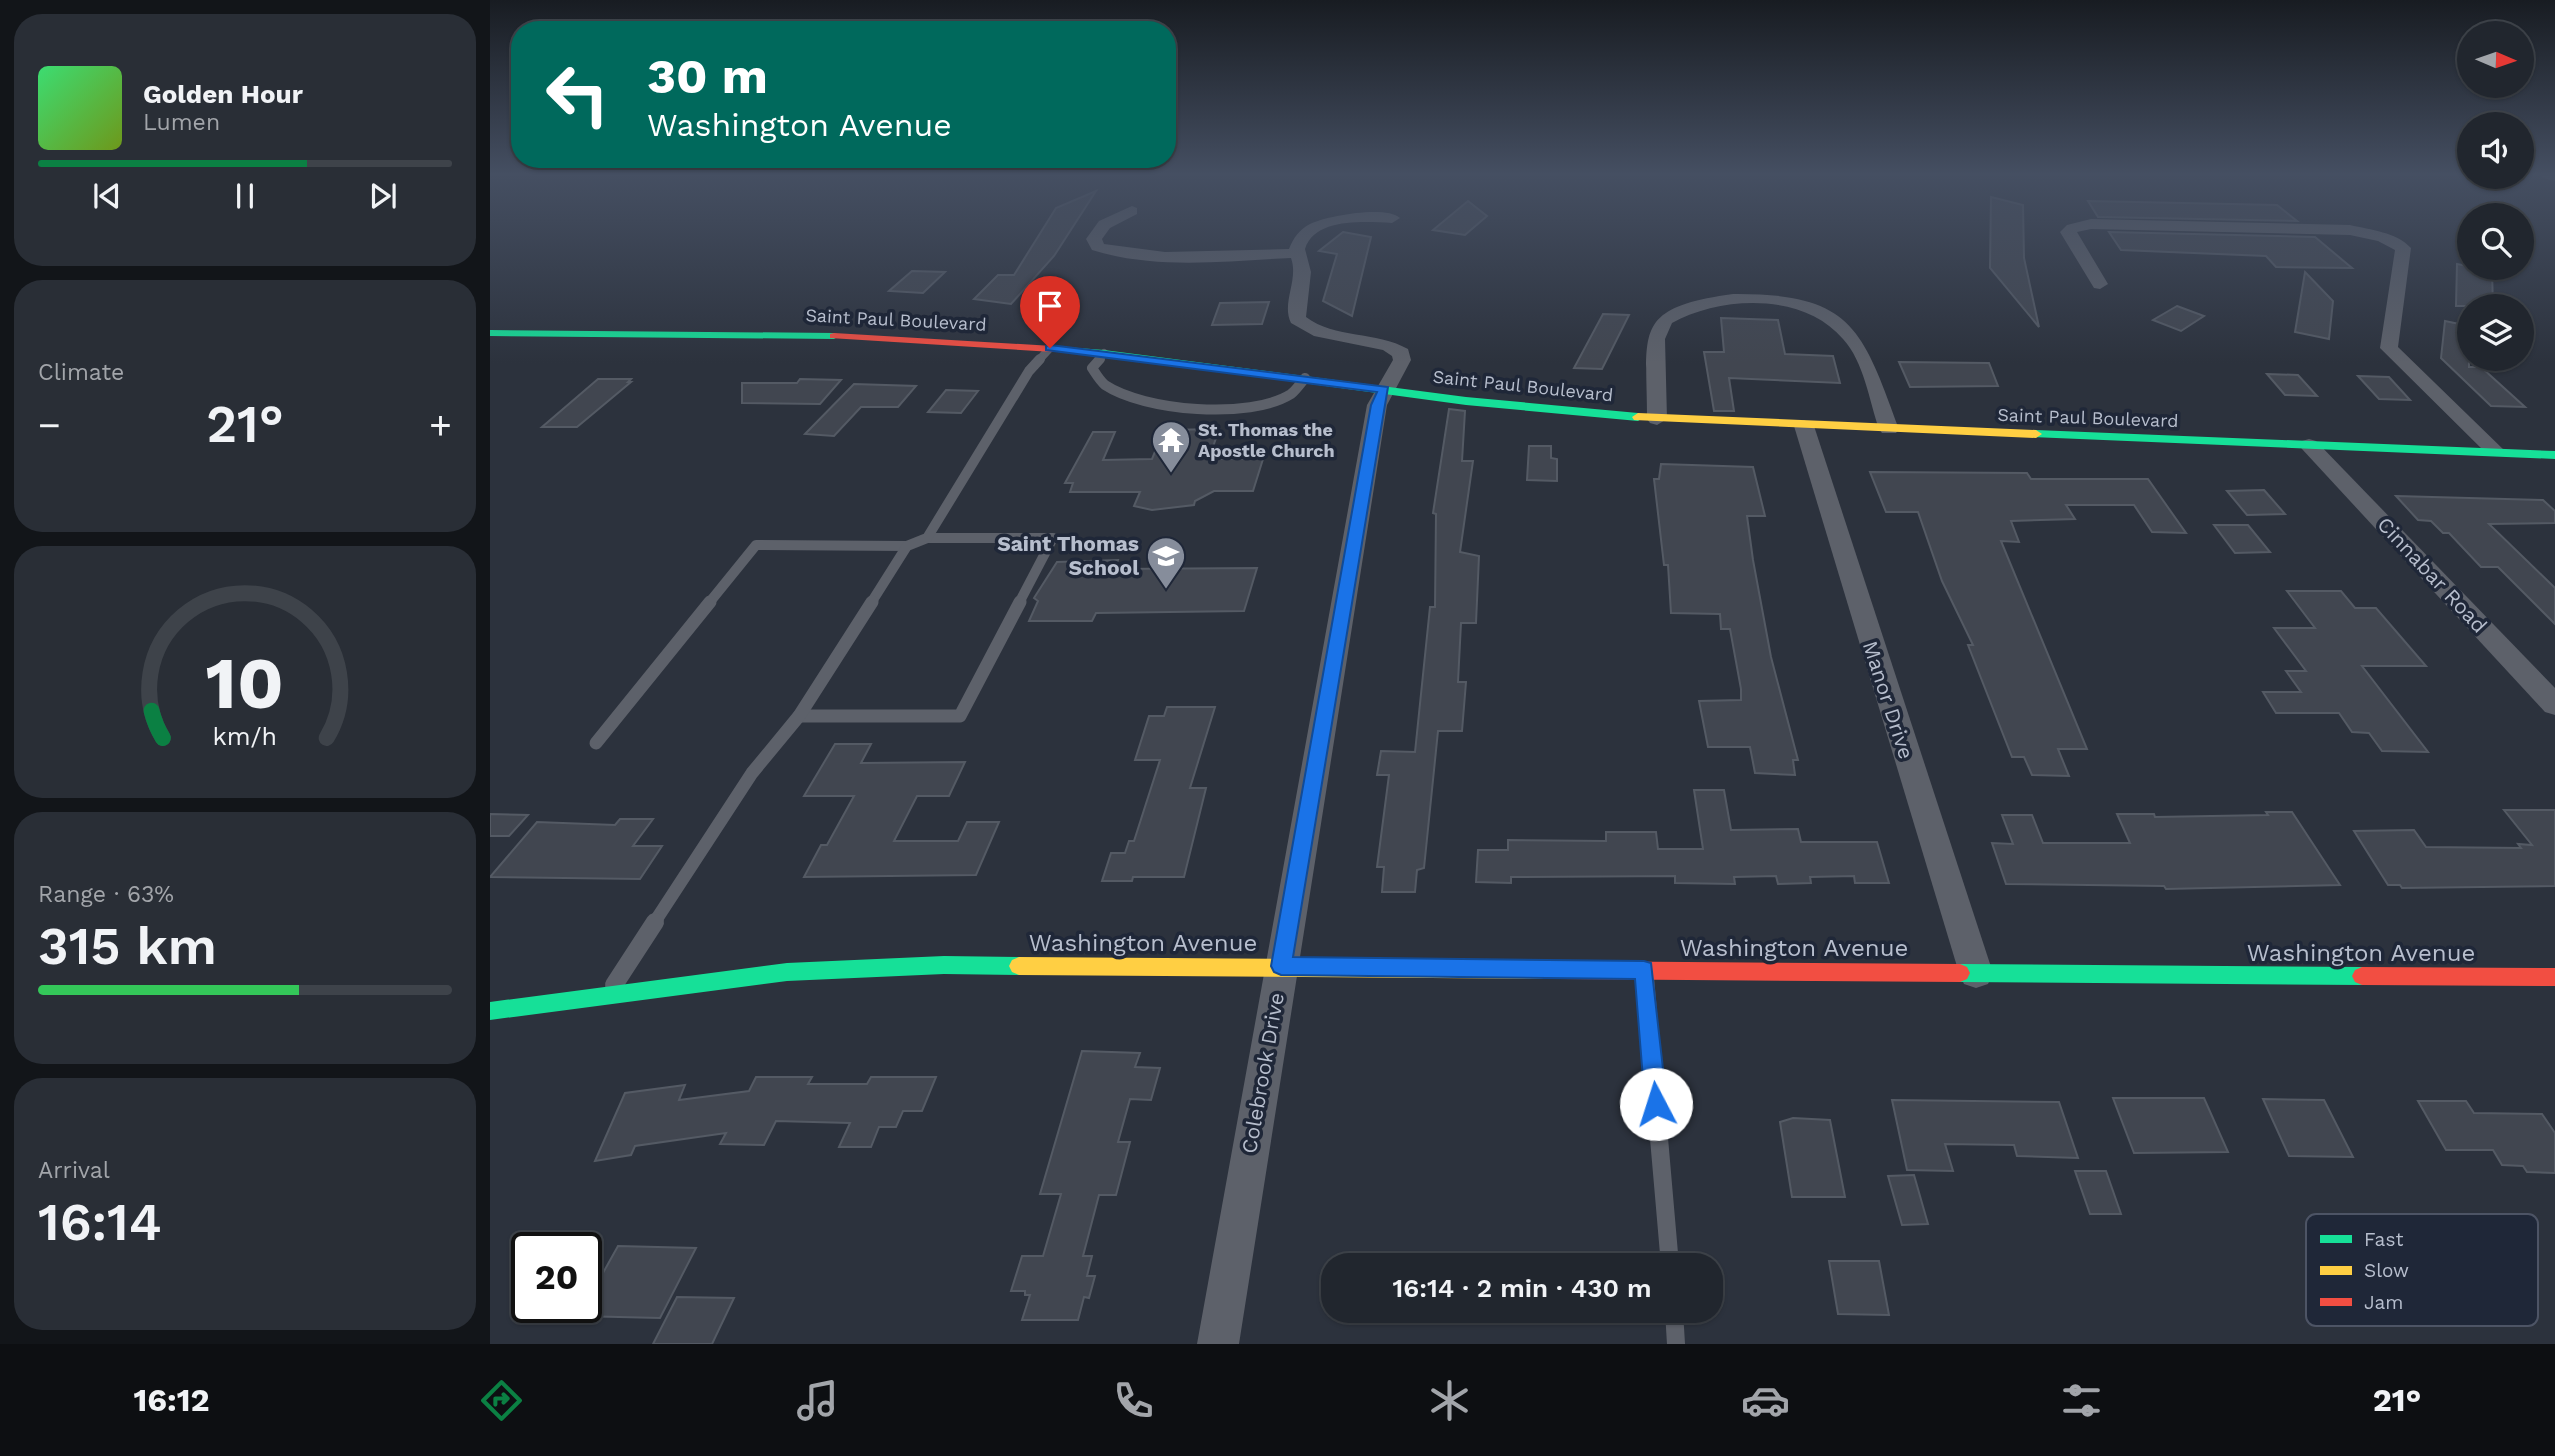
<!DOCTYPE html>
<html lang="en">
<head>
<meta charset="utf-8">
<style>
  body { margin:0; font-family:"Work Sans",sans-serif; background:#292e36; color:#f1f3f6; height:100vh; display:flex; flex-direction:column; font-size:26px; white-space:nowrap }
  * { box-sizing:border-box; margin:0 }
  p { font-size:23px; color:#a2a5aa }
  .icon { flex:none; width:38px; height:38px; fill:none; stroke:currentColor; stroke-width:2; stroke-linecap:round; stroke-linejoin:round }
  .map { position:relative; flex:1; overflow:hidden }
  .side { display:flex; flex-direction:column; gap:14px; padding:14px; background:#121519; width:490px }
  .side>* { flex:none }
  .hud { position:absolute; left:21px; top:21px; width:665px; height:147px; border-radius:28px; box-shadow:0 2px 5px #0004,0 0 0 2px #3e434a; background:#00695c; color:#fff; overflow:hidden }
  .needle { width:46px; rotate:92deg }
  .controls { position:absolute; left:1967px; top:21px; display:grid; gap:14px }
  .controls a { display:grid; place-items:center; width:77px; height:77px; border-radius:50%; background:#21262e; box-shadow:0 2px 5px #0004,0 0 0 2px #3e434a; font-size:35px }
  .speed { position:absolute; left:21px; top:1232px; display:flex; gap:14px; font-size:35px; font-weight:700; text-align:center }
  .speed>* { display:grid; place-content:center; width:91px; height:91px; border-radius:50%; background:#21262e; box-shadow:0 2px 5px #0004,0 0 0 2px #3e434a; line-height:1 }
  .speed .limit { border:4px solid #111; border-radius:10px; background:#fff; color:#111 }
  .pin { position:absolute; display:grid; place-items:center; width:60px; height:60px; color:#fff; margin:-72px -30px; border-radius:50% 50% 50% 0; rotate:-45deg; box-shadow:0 0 7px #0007 }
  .pin .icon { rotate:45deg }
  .me { position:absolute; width:77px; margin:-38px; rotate:355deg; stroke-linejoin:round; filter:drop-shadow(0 0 5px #0008) }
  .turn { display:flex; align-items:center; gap:24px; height:147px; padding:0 21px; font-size:32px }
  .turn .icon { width:91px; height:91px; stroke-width:2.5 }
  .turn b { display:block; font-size:49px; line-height:60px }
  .big { font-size:52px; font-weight:600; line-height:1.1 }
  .side .card { flex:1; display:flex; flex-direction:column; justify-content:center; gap:10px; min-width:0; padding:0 24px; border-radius:28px; background:#292e36 }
  .side .dial { align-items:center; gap:0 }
  .dial svg { height:182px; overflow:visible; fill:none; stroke:#3e434a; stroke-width:7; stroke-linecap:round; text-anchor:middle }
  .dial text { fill:#f1f3f6; stroke:none }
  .song { display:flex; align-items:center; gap:21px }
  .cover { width:84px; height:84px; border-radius:10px; background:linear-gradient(135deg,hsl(140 70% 55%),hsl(80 70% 35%)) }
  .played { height:7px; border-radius:4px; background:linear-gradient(90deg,#0b8043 65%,#3e434a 65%) }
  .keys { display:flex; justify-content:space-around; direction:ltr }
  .heat { display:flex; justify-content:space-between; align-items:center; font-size:38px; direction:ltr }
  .charge { height:10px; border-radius:5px; background:linear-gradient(90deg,#34c759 63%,#3e434a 0) }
  .trip { position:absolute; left:831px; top:1253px; width:402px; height:70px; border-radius:28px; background:#21262e; box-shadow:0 2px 5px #0004,0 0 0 2px #3e434a; font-weight:600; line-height:70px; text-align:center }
  .tabs { display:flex; height:112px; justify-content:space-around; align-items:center; background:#0d0f12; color:#a2a5aa }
  .tabs .icon { width:49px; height:49px }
  .tabs .current { color:#0b8043 }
  .tabs b { font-size:32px; color:#f1f3f6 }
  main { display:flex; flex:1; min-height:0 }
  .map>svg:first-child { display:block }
  .building { fill:#414650; stroke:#545a64; stroke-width:2 }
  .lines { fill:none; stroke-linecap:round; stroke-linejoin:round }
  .lane-far3 { stroke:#5d616a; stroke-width:8 }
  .lane-far2 { stroke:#5d616a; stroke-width:10 }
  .lane-far1 { stroke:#5d616a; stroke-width:13 }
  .lane { stroke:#5d616a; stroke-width:18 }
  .street { fill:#5d616a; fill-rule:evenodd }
  .fast { fill:#16e098; fill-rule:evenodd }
  .slow { fill:#ffcf43; fill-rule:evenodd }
  .jam { fill:#f24e42; fill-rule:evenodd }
  .route { fill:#1a73e8; stroke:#114b97; stroke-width:2 }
  .labels { text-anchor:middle; stroke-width:7; stroke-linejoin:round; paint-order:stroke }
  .far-street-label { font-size:18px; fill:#b7becd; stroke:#1f2738 }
  .far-poi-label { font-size:18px; font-weight:bold; fill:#b7becd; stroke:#1f2738; text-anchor:start }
  .poi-label { font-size:21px; font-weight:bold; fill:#b7becd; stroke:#1f2738; text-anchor:end }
  .street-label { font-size:21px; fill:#b7becd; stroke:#1f2738 }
  .near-street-label { font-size:24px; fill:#b7becd; stroke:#1f2738 }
  .key { fill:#1f2738; stroke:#4d5465; stroke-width:2 }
  .key-label { font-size:19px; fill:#b7becd }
</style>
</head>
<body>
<main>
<section class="side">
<div class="card">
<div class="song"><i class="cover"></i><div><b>Golden Hour</b><p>Lumen</p></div></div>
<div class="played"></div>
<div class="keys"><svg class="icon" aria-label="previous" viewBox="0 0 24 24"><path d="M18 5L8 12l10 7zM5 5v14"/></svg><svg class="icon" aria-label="pause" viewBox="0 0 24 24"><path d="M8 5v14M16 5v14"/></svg><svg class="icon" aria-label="next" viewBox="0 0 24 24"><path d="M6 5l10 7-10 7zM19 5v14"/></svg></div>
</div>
<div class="card"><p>Climate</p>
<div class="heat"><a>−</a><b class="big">21°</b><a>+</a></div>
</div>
<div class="card dial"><svg viewBox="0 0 100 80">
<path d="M14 69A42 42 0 1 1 86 69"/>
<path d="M14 69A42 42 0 0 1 9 57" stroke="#0b8043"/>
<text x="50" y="56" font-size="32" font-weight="700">10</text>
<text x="50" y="72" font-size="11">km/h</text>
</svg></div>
<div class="card"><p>Range · 63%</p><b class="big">315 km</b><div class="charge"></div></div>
<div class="card"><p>Arrival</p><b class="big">16:14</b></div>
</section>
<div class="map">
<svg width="2065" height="1344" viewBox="0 0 2065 1344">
  <rect width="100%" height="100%" fill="#2c323d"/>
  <g class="building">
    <path d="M606,191L564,256L521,304L484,299L508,275H524L566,208Z"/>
    <path d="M1501,197L1533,205L1534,258L1549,327L1500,268Z"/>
    <path d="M978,201L997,216L975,235L943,230Z"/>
    <path d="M1598,201L1787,205L1807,221L1608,217Z"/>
    <path d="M853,232L881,237L862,316L833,301L847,254L829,251Z"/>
    <path d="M1619,232L1825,237L1862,268L1786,267L1776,256L1631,250Z"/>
    <path d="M1967,264L2002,271L2003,306H1966Z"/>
    <path d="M422,271L455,272L433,293L399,291Z"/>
    <path d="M1815,272L1843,301L1839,339L1805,332Z"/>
    <path d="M779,302L772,324L722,325L730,303Z"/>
    <path d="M1687,306L1714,316L1691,331L1663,320Z"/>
    <path d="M1113,314L1139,315L1112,369L1084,368Z"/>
    <path d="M1231,318L1288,320L1295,354L1343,356L1350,383L1239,378L1244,411H1224L1214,352H1234Z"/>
    <path d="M1955,321L1979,326V367H1991L2035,407L2001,406L1951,358Z"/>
    <path d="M1409,362L1499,363L1508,386L1420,387Z"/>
    <path d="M1777,374L1808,375L1827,396L1795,395Z"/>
    <path d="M1868,376L1899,377L1920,400L1889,399Z"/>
    <path d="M108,379H141L138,382H141L87,427H52Z"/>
    <path d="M310,379L351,380L330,404L252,403V383H307Z"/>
    <path d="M364,384L426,386L408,407H371L344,436L315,434Z"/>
    <path d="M456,390L488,391L471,413L438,412Z"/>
    <path d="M959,409L975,411L972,461H983L970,552L989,556L986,623H971L968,682H976L972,731H948L934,868L927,870L925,892H892L894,867H887L899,775H887L891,751L925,752L940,607H945L946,514L943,513Z"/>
    <path d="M729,429L719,459H773L763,491H724L705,501L704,505L662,510L644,506L650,492H580L583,483H575L603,432H625L613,460L662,459L674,430Z"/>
    <path d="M1039,446H1061V458L1067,459V481L1037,480Z"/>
    <path d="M1171,464L1263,467L1275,516H1257L1263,560L1281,657L1308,760H1303L1305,775L1265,773L1260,747H1218L1209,701L1251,700V689L1240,629H1231L1230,614L1181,613L1178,565H1174L1164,479H1169Z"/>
    <path d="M1380,472L1537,473L1541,479H1658L1696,533L1662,532L1644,505H1576L1585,519L1521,521L1529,542L1511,541L1597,749H1568L1579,776L1542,775L1534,757H1522L1478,645H1483L1452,581L1428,512H1396Z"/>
    <path d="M1774,490L1795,514L1757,515L1737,491Z"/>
    <path d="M1906,496L2053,500L2065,511V523L1999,524L2065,588V624L2008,567H1991L1959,533H1953L1941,521L1928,520Z"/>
    <path d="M1724,525H1758L1780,552L1745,553Z"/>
    <path d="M628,560L625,569L767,568L754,611L606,613L602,621H539L548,601L544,598L567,562Z"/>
    <path d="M1797,591H1851L1865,608H1886L1936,666H1872L1938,752L1892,751L1879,733L1862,732L1849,713H1786L1773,692H1811L1796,671H1816L1784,628H1825Z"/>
    <path d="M677,707H725L700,788H716L694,877H643L642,881H612L621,853H635L639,841H644L670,760H645L659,716H674Z"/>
    <path d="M345,744H381L371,763L475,762L459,796H427L404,841H468L477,822H509L486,875L314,877L331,845H337L364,796H314Z"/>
    <path d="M1204,790H1234L1241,830L1308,829L1311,842H1387L1399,883H1365L1364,876L1320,877L1321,883L1288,884L1286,876L1244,877L1245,884L1185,883V876L1021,877V883L986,882L988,850H1018V840L1116,841V832H1166L1168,849H1213Z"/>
    <path d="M2014,810H2065V886L1912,888L1910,885H1898L1864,831L1924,830L1936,847L2031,848L2028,844L2042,845Z"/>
    <path d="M1776,812H1802L1850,885L1676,889L1674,886L1516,884L1502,843L1523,844L1512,815H1542L1553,843H1640L1627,814H1664L1665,817L1778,815Z"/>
    <path d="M0,814L38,815L19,836H0Z"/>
    <path d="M130,819H163L143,846H172L150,879L0,877L47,822L125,825Z"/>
    <path d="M592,1051L650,1053L645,1067L670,1068L661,1100L640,1099L628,1142H640L626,1195H609L593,1256H602L597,1276H605L599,1298L594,1297L588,1320H532L540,1295H535V1291H521L532,1256H553L571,1194H550Z"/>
    <path d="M266,1077H322L318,1084H377L381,1077H446L432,1111H413L406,1127H389L381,1147H349L360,1123L286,1121L274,1145L230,1144L236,1133L145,1146L141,1155L105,1161L135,1093L195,1085L189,1100L259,1091Z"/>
    <path d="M1623,1098H1714L1738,1152L1644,1153Z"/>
    <path d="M1773,1099L1834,1100L1863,1157L1799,1156Z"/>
    <path d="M1402,1100L1569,1102L1588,1158L1527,1156L1524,1145L1455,1144L1463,1171L1417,1170Z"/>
    <path d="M1928,1101H1976L1984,1113L2052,1114L2065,1133V1173L2037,1172L2033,1166L2012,1165L2003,1150H1956Z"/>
    <path d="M1303,1118L1340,1120L1355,1197H1302L1290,1122Z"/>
    <path d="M1585,1171H1616L1631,1214H1600Z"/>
    <path d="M1424,1175L1438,1224L1412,1225L1398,1176Z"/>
    <path d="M128,1246L206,1248L170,1318L89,1316Z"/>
    <path d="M1339,1261H1389L1399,1315L1348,1314Z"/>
    <path d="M187,1297L244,1298L222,1344H163Z"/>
  </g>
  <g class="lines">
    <g class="lane-far3">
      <path d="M549,360L560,348"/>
      <path d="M608,360L614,353"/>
    </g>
    <g class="lane-far2">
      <path d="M610,359L602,368C606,374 610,381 615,385C654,411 760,420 801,394C806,390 811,383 815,378"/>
      <path d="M437,538H563L529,603"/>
      <path d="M219,603L266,545L417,546"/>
      <path d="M381,603L417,546L437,538L539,371L550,359"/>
    </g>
    <g class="lane-far1">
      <path d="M309,716H470L530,602"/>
      <path d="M106,743L220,602"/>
      <path d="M164,923L262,773L309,716L382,602"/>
    </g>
    <g class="lane">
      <path d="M1155,977L1180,1265"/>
      <path d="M124,985L165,922"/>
      <path d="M1184,1311L1186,1344"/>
    </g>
    <g class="street">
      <path d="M2051,175H2065V181L2053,178Z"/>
      <path d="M642,206L647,208V214L620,228L612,239L614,244L675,252L799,249C803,238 810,229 820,224C836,216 896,205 910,218L902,223C876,222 825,217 815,249L821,272L816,317C845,339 886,331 918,349L921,360L897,405L749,1344H707L877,405L903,360L902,356L893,350L824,336L801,323C791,303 809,280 801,258C735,261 666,270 602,250L596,239L609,221Z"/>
      <path d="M1601,219L1860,225C1881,230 1906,232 1921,248L1908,347L2016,452L2013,456H1999L1890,348L1905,250L1888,241L1860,235L1601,229L1587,232L1618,284L1610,289L1604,288L1570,232L1577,225Z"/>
      <path d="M1243,294C1362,293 1372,328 1409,429L1406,433H1392L1389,429C1379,400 1374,362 1353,339C1313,292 1231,296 1182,323L1175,339L1177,419L1167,425L1160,423L1157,419C1157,331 1142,308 1243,294Z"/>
      <path d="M1314,420L1324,426L1503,973L1498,984L1486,988L1474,984L1469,973L1304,426Z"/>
      <path d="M1819,439L1826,441L2065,688V715L2055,712L1812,449L1809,445L1812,441Z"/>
    </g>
    <g class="fast">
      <path d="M0,330L344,333L349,336L344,339L0,336Z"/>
      <path d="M563,346L614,350L976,397L1148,413L1154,417L1148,421L976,405L614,356L559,351L557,349Z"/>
      <path d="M1546,430L2065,451V459L1542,437V431Z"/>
      <path d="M454,956L529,957L536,960L539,966L536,972L529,975L454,974L297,981L0,1020V1002L297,963Z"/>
      <path d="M1470,964L1872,967L1879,970L1882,976L1879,982L1872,985L1470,982L1463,979L1460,973L1463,967Z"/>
    </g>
    <g class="slow">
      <path d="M1148,413L1546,430L1552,434L1546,438L1144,420L1142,417Z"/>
      <path d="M529,957L1070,961L1077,964L1080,970L1077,976L1070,979L529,975L522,972L519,966L522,960Z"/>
    </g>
    <g class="jam">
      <path d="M344,333L563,346L569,349L563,352L340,338V334Z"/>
      <path d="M1070,961L1470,964L1477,967L1480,973L1477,979L1470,982L1070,979L1063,976L1060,970L1063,964Z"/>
      <path d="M1872,967L2065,968V986L1872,985L1865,982L1862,976L1865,970Z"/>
    </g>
  </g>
  <linearGradient id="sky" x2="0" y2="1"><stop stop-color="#181c22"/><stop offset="0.48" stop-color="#454f62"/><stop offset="1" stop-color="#454f62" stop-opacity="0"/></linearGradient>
  <rect width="2065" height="363" fill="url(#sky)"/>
  <path class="route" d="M560,345L898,387L803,957L1154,961L1161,963L1177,1104L1174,1112L1166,1115L1158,1112L1155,1104L1145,979L791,975L784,972L781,966L881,405L887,392L556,350V346Z"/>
  <defs>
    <g id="temple-pin" transform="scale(2.0125)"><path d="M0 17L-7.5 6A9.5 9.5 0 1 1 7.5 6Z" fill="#868d9b" stroke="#1f2738"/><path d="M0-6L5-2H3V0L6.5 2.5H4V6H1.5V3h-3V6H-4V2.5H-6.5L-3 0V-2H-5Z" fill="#fff"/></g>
    <g id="school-pin" transform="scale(2.0125)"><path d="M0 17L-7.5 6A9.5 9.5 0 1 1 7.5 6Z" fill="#868d9b" stroke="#1f2738"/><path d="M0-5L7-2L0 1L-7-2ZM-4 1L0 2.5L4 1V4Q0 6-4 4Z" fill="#fff"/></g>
  </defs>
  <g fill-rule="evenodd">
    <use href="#temple-pin" x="681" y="440"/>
    <use href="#school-pin" x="676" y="556"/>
  </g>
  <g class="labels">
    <g class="far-street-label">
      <text transform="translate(406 320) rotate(3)" y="6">Saint Paul Boulevard</text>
      <text transform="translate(1033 386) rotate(6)" y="6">Saint Paul Boulevard</text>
      <text transform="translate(1598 418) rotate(2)" y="6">Saint Paul Boulevard</text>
    </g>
    <g class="far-poi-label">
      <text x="708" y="436">St. Thomas the<tspan x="708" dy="21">Apostle Church</tspan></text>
    </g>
    <g class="poi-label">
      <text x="649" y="551">Saint Thomas<tspan x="649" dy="24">School</tspan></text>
    </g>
    <g class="street-label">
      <text transform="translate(1942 575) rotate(47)" y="7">Cinnabar Road</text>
      <text transform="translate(1398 700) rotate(72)" y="7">Manor Drive</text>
      <text transform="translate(773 1073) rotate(-80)" y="7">Colebrook Drive</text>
    </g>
    <g class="near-street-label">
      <text x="653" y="951">Washington Avenue</text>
      <text x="1304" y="956">Washington Avenue</text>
      <text x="1871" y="961">Washington Avenue</text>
    </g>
  </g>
  <rect x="1816" y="1214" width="232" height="112" rx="10" class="key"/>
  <rect x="1830" y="1235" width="32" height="8" fill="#16e098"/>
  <rect x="1830" y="1266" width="32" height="9" fill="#ffcf43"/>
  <rect x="1830" y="1298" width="32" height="8" fill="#f24e42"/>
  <g class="key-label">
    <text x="1874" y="1246">Fast</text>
    <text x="1874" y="1277">Slow</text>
    <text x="1874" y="1309">Jam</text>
  </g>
</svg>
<div class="controls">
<a><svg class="needle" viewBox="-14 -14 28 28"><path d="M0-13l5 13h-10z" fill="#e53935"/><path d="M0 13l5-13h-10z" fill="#a2a5aa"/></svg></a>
<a><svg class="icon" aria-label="sound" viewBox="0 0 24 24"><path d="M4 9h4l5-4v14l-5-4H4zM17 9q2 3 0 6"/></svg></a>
<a><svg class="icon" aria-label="search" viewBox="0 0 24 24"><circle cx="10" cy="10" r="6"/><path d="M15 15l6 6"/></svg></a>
<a><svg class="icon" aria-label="layers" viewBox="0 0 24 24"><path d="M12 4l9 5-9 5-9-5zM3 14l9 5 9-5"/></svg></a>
</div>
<div class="speed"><div class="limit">20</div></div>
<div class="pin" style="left:560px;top:348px;background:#d93025"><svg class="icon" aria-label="arrive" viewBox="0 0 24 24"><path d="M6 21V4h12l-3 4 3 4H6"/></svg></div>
<svg class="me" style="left:1166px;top:1104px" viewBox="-20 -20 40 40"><circle r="19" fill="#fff"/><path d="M0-13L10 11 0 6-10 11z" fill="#1a73e8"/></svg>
<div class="trip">16:14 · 2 min · 430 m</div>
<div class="hud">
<div class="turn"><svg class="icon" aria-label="left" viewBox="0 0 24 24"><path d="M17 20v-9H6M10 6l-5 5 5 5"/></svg><div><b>30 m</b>Washington Avenue</div></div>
</div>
</div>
</main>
<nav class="tabs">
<b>16:12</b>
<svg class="icon current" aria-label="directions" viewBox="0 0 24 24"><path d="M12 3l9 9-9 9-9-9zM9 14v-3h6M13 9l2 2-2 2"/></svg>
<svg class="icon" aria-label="music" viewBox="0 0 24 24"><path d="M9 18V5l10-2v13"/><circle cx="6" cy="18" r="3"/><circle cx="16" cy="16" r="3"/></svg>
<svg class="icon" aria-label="phone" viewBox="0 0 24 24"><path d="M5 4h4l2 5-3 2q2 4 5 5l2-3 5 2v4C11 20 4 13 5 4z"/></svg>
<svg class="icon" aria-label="climate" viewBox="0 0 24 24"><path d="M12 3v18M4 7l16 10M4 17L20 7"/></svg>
<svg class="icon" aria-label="car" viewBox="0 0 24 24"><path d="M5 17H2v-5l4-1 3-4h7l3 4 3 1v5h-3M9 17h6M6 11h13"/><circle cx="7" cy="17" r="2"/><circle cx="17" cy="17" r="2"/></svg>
<svg class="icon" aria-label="filters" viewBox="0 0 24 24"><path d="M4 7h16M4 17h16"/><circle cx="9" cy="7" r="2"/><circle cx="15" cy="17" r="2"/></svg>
<b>21°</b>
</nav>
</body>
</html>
